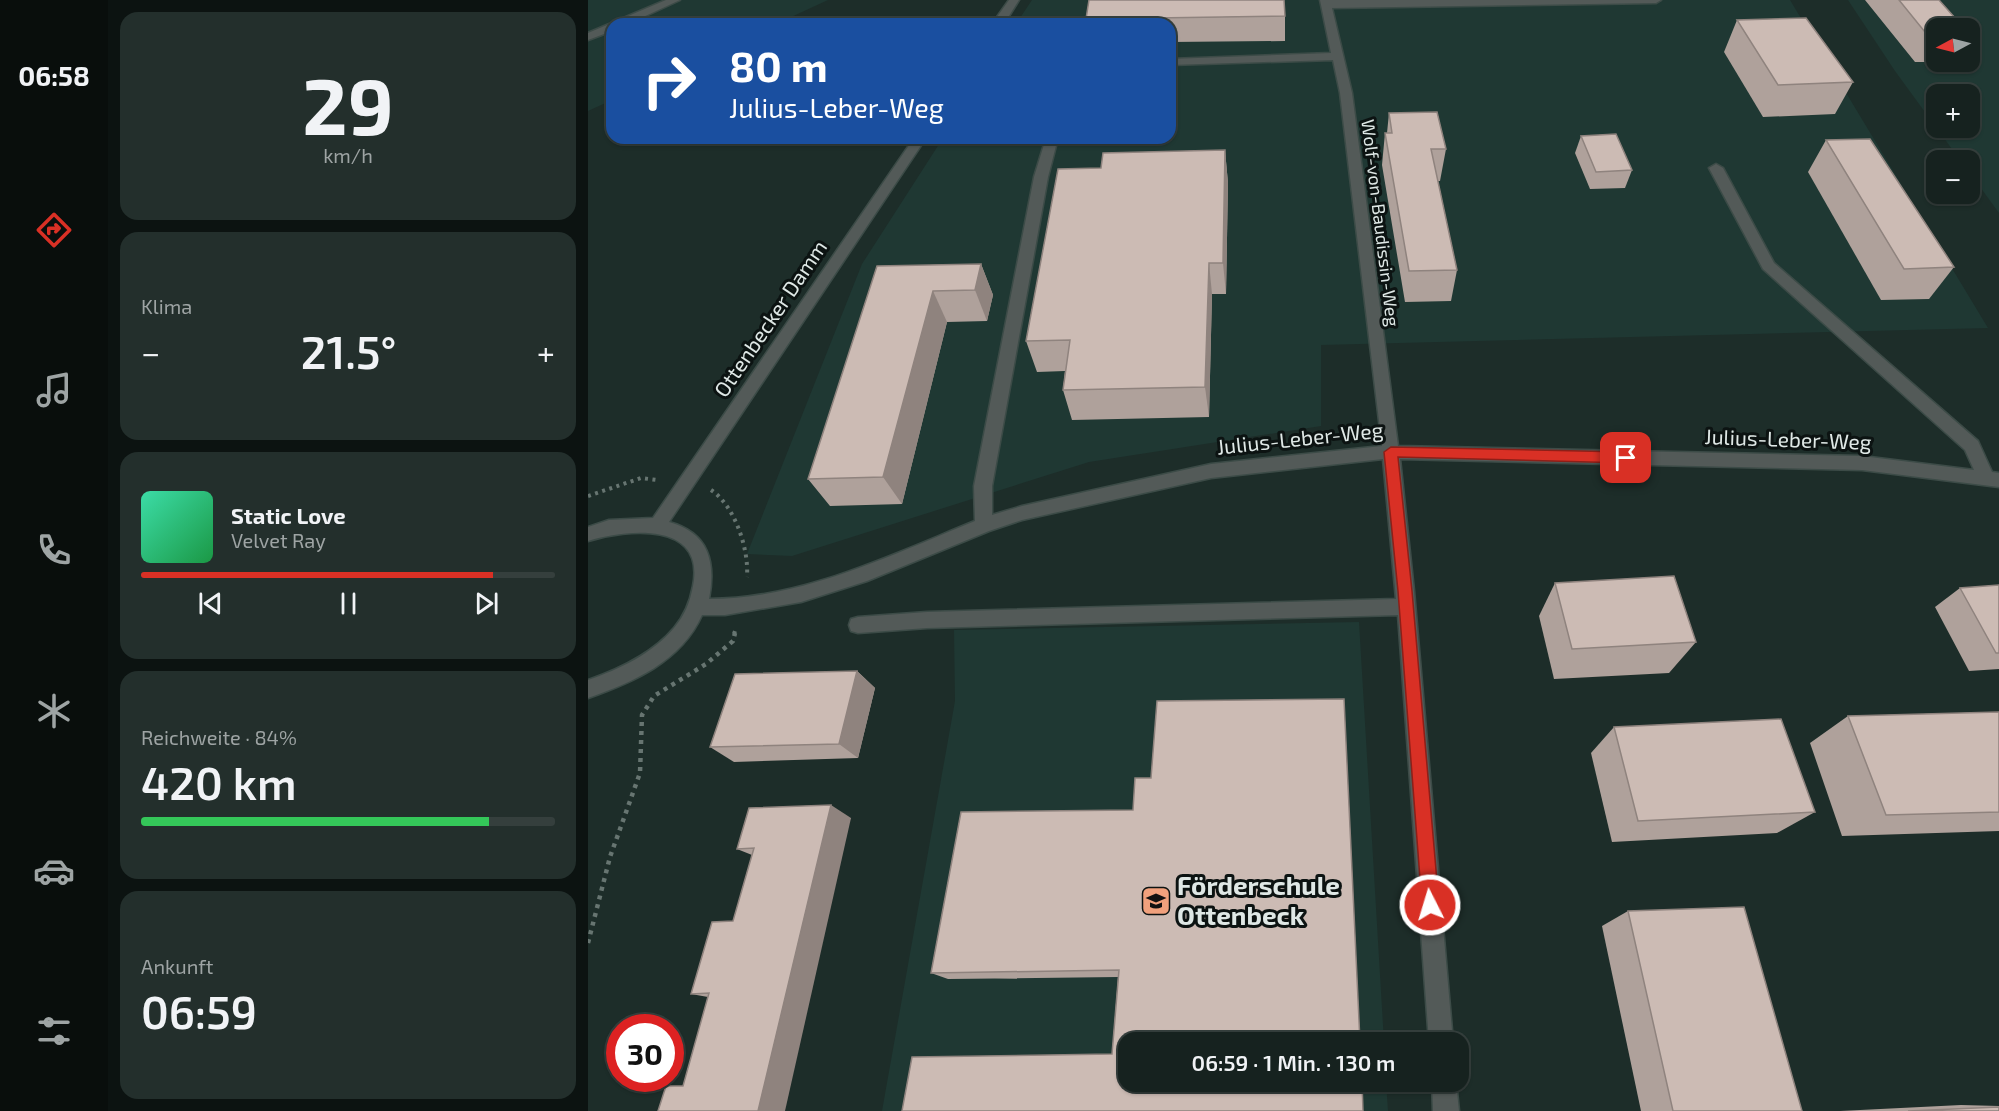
<!DOCTYPE html>
<html lang="de">
<head>
<meta charset="utf-8">
<style>
  body { margin:0; font-family:"Exo 2",sans-serif; background:#232f2c; color:#f1f3f6; height:100vh; display:flex; flex-direction:column; font-size:22px; white-space:nowrap }
  * { box-sizing:border-box; margin:0 }
  p { font-size:20px; color:#9ea4a4 }
  .icon { flex:none; width:33px; height:33px; fill:none; stroke:currentColor; stroke-width:2; stroke-linecap:round; stroke-linejoin:round }
  .map { position:relative; flex:1; overflow:hidden }
  .details { display:flex; flex-direction:column; gap:12px; padding:12px; background:#0c1311; width:480px }
  .details>* { flex:none }
  .guide { position:absolute; left:18px; top:18px; width:570px; height:126px; border-radius:18px; box-shadow:0 2px 4px #0004,0 0 0 2px #353f3d; background:#1a4fa0; color:#fff; overflow:hidden }
  .needle { width:39px; rotate:263deg }
  .fabs { position:absolute; left:1338px; top:18px; display:grid; gap:12px }
  .fabs a { display:grid; place-items:center; width:54px; height:54px; border-radius:12px; background:#16221f; box-shadow:0 2px 4px #0004,0 0 0 2px #353f3d; font-size:30px }
  .speed { position:absolute; left:18px; top:1014px; display:flex; gap:12px; font-size:30px; font-weight:700; text-align:center }
  .speed>* { display:grid; place-content:center; width:78px; height:78px; border-radius:50%; background:#16221f; box-shadow:0 2px 4px #0004,0 0 0 2px #353f3d; line-height:1 }
  .speed .limit { border:9px solid #d22; background:#fff; color:#111 }
  .pin { position:absolute; display:grid; place-items:center; width:51px; height:51px; color:#fff; margin:-26px; border-radius:12px; box-shadow:0 3px 9px #0006 }
  .me { position:absolute; width:66px; margin:-33px; rotate:355deg; stroke-linejoin:round; filter:drop-shadow(0 0 4px #0008) }
  .turn { display:flex; align-items:center; gap:21px; height:126px; padding:0 24px; font-size:27px }
  .turn .icon { width:78px; height:78px; stroke-width:2.5 }
  .turn b { display:block; font-size:42px; line-height:51px }
  .big { font-size:45px; font-weight:600; line-height:1.1 }
  .details .tile { flex:1; display:flex; flex-direction:column; justify-content:center; gap:9px; min-width:0; padding:0 21px; border-radius:18px; background:#232f2c }
  .details .dial { align-items:center; gap:0 }
  .dial b { font-size:78px; line-height:1 }
  .song { display:flex; align-items:center; gap:18px }
  .cover { width:72px; height:72px; border-radius:9px; background:linear-gradient(135deg,hsl(160 70% 55%),hsl(140 70% 35%)) }
  .played { height:6px; border-radius:3px; background:linear-gradient(90deg,#d93025 85%,#353f3d 85%) }
  .keys { display:flex; justify-content:space-around; direction:ltr }
  .heat { display:flex; justify-content:space-between; align-items:center; font-size:33px; direction:ltr }
  .charge { height:9px; border-radius:4px; background:linear-gradient(90deg,#34c759 84%,#353f3d 0) }
  .trip { position:absolute; left:530px; top:1032px; width:351px; height:60px; border-radius:18px; background:#16221f; box-shadow:0 2px 4px #0004,0 0 0 2px #353f3d; font-weight:600; line-height:60px; text-align:center }
  main { display:flex; flex:1; min-height:0 }
  .tab-bar { display:flex; flex-direction:column; width:108px; justify-content:space-around; align-items:center; background:#090e0c; color:#9ea4a4 }
  .tab-bar .icon { width:42px; height:42px }
  .tab-bar .selected { color:#d93025 }
  .tab-bar b { font-size:27px; color:#f1f3f6 }
  .map>svg:first-child { display:block }
  .built { fill:#1f3833; fill-rule:evenodd }
  .lines { fill:none; stroke-linecap:round; stroke-linejoin:round }
  .minor-casing { stroke:#3c4b47; stroke-width:3 }
  .path-far1 { stroke:#677571; stroke-width:4; stroke-dasharray:3 4.5; stroke-linecap:butt }
  .path { stroke:#677571; stroke-width:4.5; stroke-dasharray:4 5; stroke-linecap:butt }
  .minor { fill:#535a58; fill-rule:evenodd }
  .wall { fill:#afa19b }
  .shaded-wall { fill:#8f837e }
  .building { fill:#ccbbb4; stroke:#8f837e; stroke-width:1.5 }
  .route { fill:#d93025; stroke:#8d1f18; stroke-width:1.5 }
  .labels { text-anchor:middle; stroke-width:6; stroke-linejoin:round; paint-order:stroke }
  .far-street-label { font-size:18px; fill:#dfe8e6; stroke:#0c1312 }
  .street-label { font-size:21px; fill:#dfe8e6; stroke:#0c1312 }
  .near-poi-label { font-size:26px; font-weight:bold; fill:#dfe8e6; stroke:#0c1312; text-anchor:start }
</style>
</head>
<body>
<main>
<nav class="tab-bar">
<b>06:58</b>
<svg class="icon selected" aria-label="directions" viewBox="0 0 24 24"><path d="M12 3l9 9-9 9-9-9zM9 14v-3h6M13 9l2 2-2 2"/></svg>
<svg class="icon" aria-label="music" viewBox="0 0 24 24"><path d="M9 18V5l10-2v13"/><circle cx="6" cy="18" r="3"/><circle cx="16" cy="16" r="3"/></svg>
<svg class="icon" aria-label="phone" viewBox="0 0 24 24"><path d="M5 4h4l2 5-3 2q2 4 5 5l2-3 5 2v4C11 20 4 13 5 4z"/></svg>
<svg class="icon" aria-label="climate" viewBox="0 0 24 24"><path d="M12 3v18M4 7l16 10M4 17L20 7"/></svg>
<svg class="icon" aria-label="car" viewBox="0 0 24 24"><path d="M5 17H2v-5l4-1 3-4h7l3 4 3 1v5h-3M9 17h6M6 11h13"/><circle cx="7" cy="17" r="2"/><circle cx="17" cy="17" r="2"/></svg>
<svg class="icon" aria-label="filters" viewBox="0 0 24 24"><path d="M4 7h16M4 17h16"/><circle cx="9" cy="7" r="2"/><circle cx="15" cy="17" r="2"/></svg>
</nav>
<section class="details">
<div class="tile dial"><b>29</b><p>km/h</p></div>
<div class="tile"><p>Klima</p>
<div class="heat"><a>−</a><b class="big">21.5°</b><a>+</a></div>
</div>
<div class="tile">
<div class="song"><i class="cover"></i><div><b>Static Love</b><p>Velvet Ray</p></div></div>
<div class="played"></div>
<div class="keys"><svg class="icon" aria-label="previous" viewBox="0 0 24 24"><path d="M18 5L8 12l10 7zM5 5v14"/></svg><svg class="icon" aria-label="pause" viewBox="0 0 24 24"><path d="M8 5v14M16 5v14"/></svg><svg class="icon" aria-label="next" viewBox="0 0 24 24"><path d="M6 5l10 7-10 7zM19 5v14"/></svg></div>
</div>
<div class="tile"><p>Reichweite · 84%</p><b class="big">420 km</b><div class="charge"></div></div>
<div class="tile"><p>Ankunft</p><b class="big">06:59</b></div>
</section>
<div class="map">
<svg width="1411" height="1111" viewBox="0 0 1411 1111">
  <rect width="100%" height="100%" fill="#1d2d29"/>
  <g class="built">
    <path d="M0,0H240L188,24H24V100L0,111Z"/>
    <path d="M444,0H1202L1400,328L733,345V426L501,462L204,556L159,554L274,264L355,138H582V24H428Z"/>
    <path d="M1260,0H1411V213L1382,173V160H1372L1307,71ZM1348,28H1382V62H1348ZM1348,94H1382V128H1348Z"/>
    <path d="M771,622L796,1042H540V1082H798L800,1111H294L367,701L366,630Z"/>
  </g>
  <g class="lines">
    <g class="minor-casing">
      <g id="minor">
        <path d="M78,0H92L40,24H24V31L0,40V33Z"/>
        <path d="M421,0H431L416,24H404Z"/>
        <path d="M732,0H1073L1068,3L744,8L764,93L810,446L1274,456L1386,470L1377,450L1175,269L1121,168L1128,164L1135,168L1186,263L1390,441L1404,472L1411,473V487L1274,470L812,459L826,591L865,1042H841L810,615L339,628L270,633L263,631L261,625L263,619L270,617L339,612L808,599L795,459L623,478L434,520L401,531L279,581L213,602L137,615H114C93,662 45,682 0,698V680C32,669 64,654 86,628C97,615 102,602 105,586C118,521 39,529 0,541V527L21,520L65,518L326,138H338L81,522C121,533 128,562 121,599C214,599 303,555 387,521L386,486L446,177L458,138H470L460,177L404,486V515L434,506L623,464L794,446L752,93L745,60L582,65V59L743,53Z"/>
        <path d="M844,1082H868L871,1111H845Z"/>
      </g>
    </g>
    <g class="path-far1">
      <path d="M123,490C147,506 161,549 159,577"/>
      <path d="M0,496L53,478L69,480"/>
      <path d="M146,634L147,631"/>
    </g>
    <path class="path" d="M0,943L22,857L52,773L54,715L66,696L118,664L145,641L147,633"/>
    <use href="#minor" class="minor"/>
  </g>
  <g class="wall">
    <path d="M1277,0H1351L1348,28V62H1351H1327Z"/>
    <path d="M697,16V41L582,42V24H499L498,19Z"/>
    <path d="M1149,20L1265,82L1247,114L1175,117L1136,52Z"/>
    <path d="M801,113L858,149L852,181H850L869,270L863,301L817,302L794,165L797,133H799Z"/>
    <path d="M993,136L1044,170L1037,188L1002,189L987,153Z"/>
    <path d="M1238,140L1366,267L1341,299L1293,300L1220,172Z"/>
    <path d="M637,150L640,183L638,294H624L621,417L484,420L475,390L477,371L449,372L438,341L513,168Z"/>
    <path d="M393,264L405,295L399,321L359,322L314,504L242,506L220,479L289,266Z"/>
    <path d="M967,583L1108,642L1081,673L966,679L951,616Z"/>
    <path d="M1411,585V669L1381,671L1347,607L1372,588Z"/>
    <path d="M269,671L287,688L270,758L146,762L122,747Z"/>
    <path d="M1411,712V831L1254,836L1222,743L1260,716Z"/>
    <path d="M1026,727L1227,812L1189,833L1024,842L1003,753Z"/>
    <path d="M373,812L775,1111L524,1054L530,977L360,979L343,973Z"/>
    <path d="M263,818L95,1086L120,997L103,994L145,921L164,855L149,849Z"/>
    <path d="M1040,911L1214,1111H1053L1014,926Z"/>
    <path d="M1373,1105L1411,1106V1111H1252Z"/>
  </g>
  <g class="shaded-wall">
    <path d="M637,150L640,183L638,294L635,263Z"/>
    <path d="M621,263L624,294L621,417L617,387Z"/>
    <path d="M393,264L405,295L399,321L387,290Z"/>
    <path d="M345,291L359,322L314,504L295,477Z"/>
    <path d="M269,671L287,688L270,758L251,744Z"/>
    <path d="M243,805L263,818L197,1111H170Z"/>
  </g>
  <g class="building">
    <path d="M501,0H696L697,16L498,19Z"/>
    <path d="M1311,0H1351L1376,28H1348V37H1341Z"/>
    <path d="M1218,18L1265,82L1190,85L1149,20Z"/>
    <path d="M849,112L858,149H843L869,270L821,271L797,133H804L801,113Z"/>
    <path d="M1028,134L1044,170L1008,172L993,136Z"/>
    <path d="M1282,139L1366,267L1316,269L1238,140Z"/>
    <path d="M637,150L635,263H621L617,387L475,390L482,340L438,341L470,169L513,168L515,153Z"/>
    <path d="M393,264L387,290L345,291L295,477L220,479L289,266Z"/>
    <path d="M1086,576L1108,642L984,649L967,583Z"/>
    <path d="M1411,585V653H1408L1372,588Z"/>
    <path d="M269,671L251,744L122,747L147,674Z"/>
    <path d="M756,699L772,1042H540V1082H774L775,1111H314L324,1057L524,1054L531,970L343,973L373,812L545,810L547,778H563L569,701Z"/>
    <path d="M1411,712V812L1298,815L1260,716Z"/>
    <path d="M1193,719L1227,812L1050,821L1026,727Z"/>
    <path d="M243,805L170,1111H70L78,1086H95L121,993L103,994L124,922L145,921L166,848L149,849L161,808Z"/>
    <path d="M1156,907L1214,1111H1085L1040,911Z"/>
    <path d="M1411,1107V1111H1320Z"/>
  </g>
  <path class="route" d="M803,447L1038,452L1044,458L1038,463L810,457L824,591L851,905L848,911L842,913L836,911L834,905L810,591L796,452Z"/>
  <defs>
    <g id="school-square" transform="scale(1.5)"><rect x="-9" y="-9" width="18" height="18" rx="4" fill="#f1a17d" stroke="#0c1312"/><path d="M0-5L7-2L0 1L-7-2ZM-4 1L0 2.5L4 1V4Q0 6-4 4Z" fill="#111"/></g>
  </defs>
  <g fill-rule="evenodd">
    <use href="#school-square" x="568" y="901"/>
  </g>
  <g class="labels">
    <g class="far-street-label">
      <text transform="translate(792 223) rotate(83)" y="6">Wolf-von-Baudissin-Weg</text>
    </g>
    <g class="street-label">
      <text transform="translate(183 319) rotate(-56)" y="7">Ottenbecker Damm</text>
      <text transform="translate(712 439) rotate(-6)" y="7">Julius-Leber-Weg</text>
      <text transform="translate(1200 440) rotate(2)" y="7">Julius-Leber-Weg</text>
    </g>
    <g class="near-poi-label">
      <text x="589" y="895">Förderschule<tspan x="589" dy="30">Ottenbeck</tspan></text>
    </g>
  </g>
</svg>
<div class="fabs">
<a><svg class="needle" viewBox="-14 -14 28 28"><path d="M0-13l5 13h-10z" fill="#e53935"/><path d="M0 13l5-13h-10z" fill="#9ea4a4"/></svg></a>
<a>+</a>
<a>−</a>
</div>
<div class="speed"><div class="limit">30</div></div>
<div class="pin" style="left:1038px;top:458px;background:#d93025"><svg class="icon" aria-label="arrive" viewBox="0 0 24 24"><path d="M6 21V4h12l-3 4 3 4H6"/></svg></div>
<svg class="me" style="left:842px;top:905px" viewBox="-20 -20 40 40"><circle r="17" fill="#d93025" stroke="#fff" stroke-width="3"/><path d="M0-11L8 9 0 5-8 9z" fill="#fff"/></svg>
<div class="trip">06:59 · 1 Min. · 130 m</div>
<div class="guide">
<div class="turn"><svg class="icon" aria-label="right" viewBox="0 0 24 24"><path d="M7 20v-9h11M14 6l5 5-5 5"/></svg><div><b>80 m</b>Julius-Leber-Weg</div></div>
</div>
</div>
</main>
</body>
</html>
